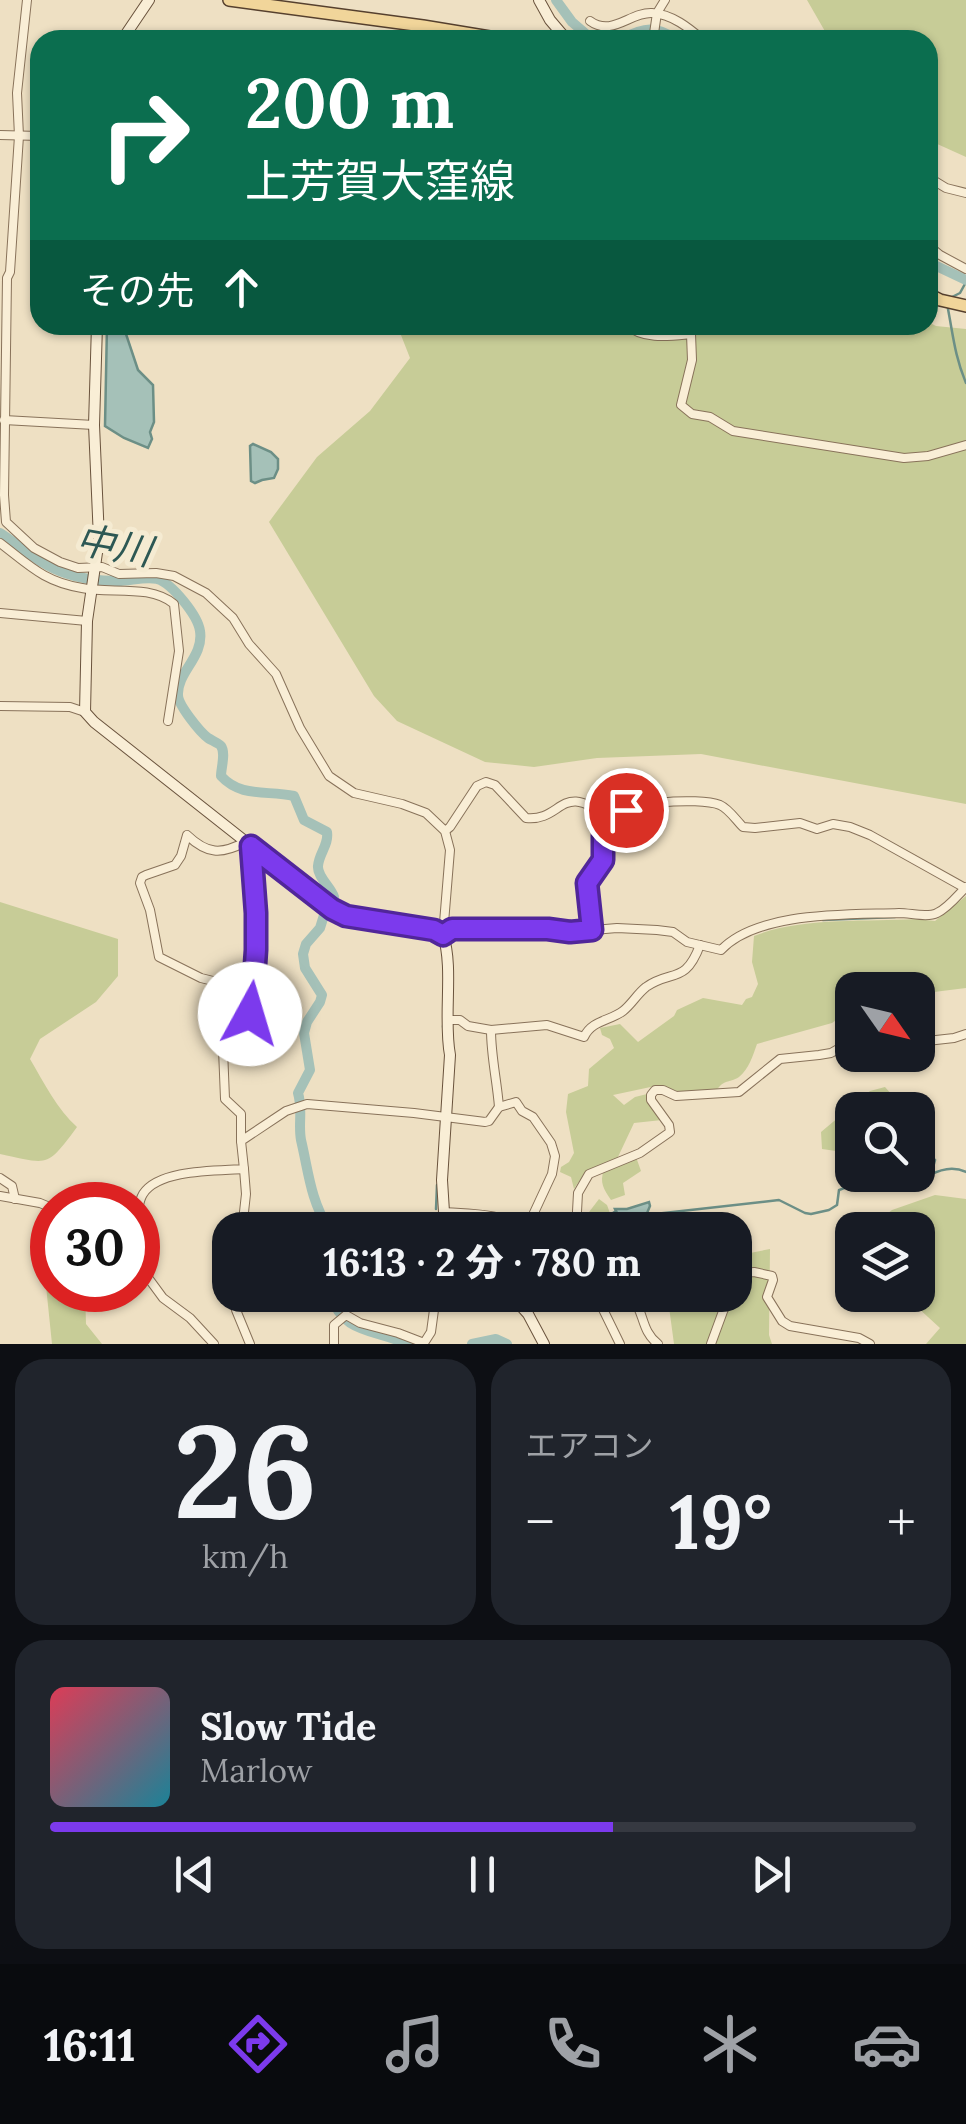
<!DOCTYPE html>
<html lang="ja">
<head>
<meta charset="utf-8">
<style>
  body { margin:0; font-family:Lora,"Noto Sans JP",serif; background:#20242c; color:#f1f3f6; height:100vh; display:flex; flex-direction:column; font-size:38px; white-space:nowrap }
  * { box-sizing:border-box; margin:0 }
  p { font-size:32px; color:#9ea1a6 }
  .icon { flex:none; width:55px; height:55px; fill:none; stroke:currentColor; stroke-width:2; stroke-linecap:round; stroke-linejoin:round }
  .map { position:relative; height:1344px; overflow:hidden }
  .panel { display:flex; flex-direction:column; gap:15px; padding:15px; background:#0d0f14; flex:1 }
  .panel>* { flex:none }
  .hud { position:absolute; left:30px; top:30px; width:908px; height:305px; border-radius:30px; box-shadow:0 2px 8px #0004; background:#0b6e4f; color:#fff; overflow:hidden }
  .needle { width:65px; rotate:124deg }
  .buttons { position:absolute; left:835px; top:972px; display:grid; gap:20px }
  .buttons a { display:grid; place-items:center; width:100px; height:100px; border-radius:20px; background:#171b24; box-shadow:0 2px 8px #0004; font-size:50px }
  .speed { position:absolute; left:30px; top:1182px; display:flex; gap:20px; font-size:50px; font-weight:700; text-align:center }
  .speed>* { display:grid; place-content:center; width:130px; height:130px; border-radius:50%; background:#171b24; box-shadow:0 2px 8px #0004; line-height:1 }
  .speed .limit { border:15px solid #d22; background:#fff; color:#111 }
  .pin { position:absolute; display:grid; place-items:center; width:85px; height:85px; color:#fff; margin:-42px; border:5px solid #fff; border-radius:50%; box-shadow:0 2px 10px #0007 }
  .me { position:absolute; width:110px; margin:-55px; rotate:6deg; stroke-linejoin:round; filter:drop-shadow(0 0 8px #0008) }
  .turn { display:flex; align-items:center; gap:35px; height:210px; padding:0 50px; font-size:45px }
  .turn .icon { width:130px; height:130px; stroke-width:2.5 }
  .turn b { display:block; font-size:70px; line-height:85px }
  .then { display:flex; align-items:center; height:95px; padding:0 50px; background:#0003; gap:20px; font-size:38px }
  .big { font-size:75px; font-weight:800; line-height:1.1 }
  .panel .widget { flex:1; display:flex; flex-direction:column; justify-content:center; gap:15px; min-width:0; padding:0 35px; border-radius:30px; background:#20242c }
  .panel .dial { align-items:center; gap:0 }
  .dial b { font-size:130px; line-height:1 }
  .song { display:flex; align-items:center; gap:30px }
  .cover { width:120px; height:120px; border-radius:15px; background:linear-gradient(135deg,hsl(350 70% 55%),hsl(190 70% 35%)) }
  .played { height:10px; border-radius:5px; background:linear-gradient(90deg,#7c3aed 65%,#363941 65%) }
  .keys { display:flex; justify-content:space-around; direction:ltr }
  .heat { display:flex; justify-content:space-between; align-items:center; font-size:55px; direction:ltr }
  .panel .tiles { flex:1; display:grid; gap:15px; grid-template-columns:1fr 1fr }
  .widget:last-child { grid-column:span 2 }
  .trip { position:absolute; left:212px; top:1212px; width:540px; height:100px; border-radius:30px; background:#171b24; box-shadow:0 2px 8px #0004; font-weight:800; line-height:100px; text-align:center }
  .menu { display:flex; height:160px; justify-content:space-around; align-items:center; background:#090b0e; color:#9ea1a6 }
  .menu .icon { width:70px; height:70px }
  .menu .current { color:#7c3aed }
  .menu b { font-size:45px; color:#f1f3f6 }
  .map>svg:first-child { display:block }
  .green { fill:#c7cc97 }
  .water { fill:#a5c1b8; stroke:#6c8f86; stroke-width:2.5 }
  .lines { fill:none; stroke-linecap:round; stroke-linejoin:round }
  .stream { stroke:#6c8f86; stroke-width:2.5 }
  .river { stroke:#a5c1b8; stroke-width:10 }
  .street-casing { stroke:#88725a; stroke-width:10 }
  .secondary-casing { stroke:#6a533d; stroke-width:12 }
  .primary-casing { stroke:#56402e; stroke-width:14 }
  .street { stroke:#f9eed6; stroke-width:8 }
  .secondary { stroke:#f9eed6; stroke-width:10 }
  .primary { stroke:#f1d59a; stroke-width:11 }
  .route-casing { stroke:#51269a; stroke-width:25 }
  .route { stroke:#7c3aed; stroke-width:18 }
  .labels { text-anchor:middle; stroke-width:10; stroke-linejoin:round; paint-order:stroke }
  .water-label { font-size:38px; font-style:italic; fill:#2d5854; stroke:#f5ebd2 }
</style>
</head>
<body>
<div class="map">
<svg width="966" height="1344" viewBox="0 0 966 1344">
  <rect width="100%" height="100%" fill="#eee0c3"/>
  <g class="green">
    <path d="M807,0H966V157L935,143L928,137V40H830Z"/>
    <path d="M928,322L936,326L966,329V804L701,754L597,758L534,767L485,762L397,721L374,696L269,522L317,457L370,411L410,358L397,325H928Z"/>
    <path d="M966,896V988L918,994V990H852V1009L832,1023L757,1044C753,1055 749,1069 739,1077C728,1084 725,1078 716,1091L679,1092L660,1085L613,1095L624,1105L635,1097L647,1094V1099L662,1120L634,1123L617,1159C595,1167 587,1168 574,1189L571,1177L560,1172L561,1167L569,1162L574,1153L566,1112L568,1094L588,1086L589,1069L614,1048L610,1039L602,1035L600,1028L620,1024L638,1042L674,1016L677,1010L703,998L742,1005L746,999L752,997L758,984L752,962L754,936C801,917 865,922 916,919L935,921Z"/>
    <path d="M0,902L118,939V976L96,1002L40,1039L30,1059C44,1083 57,1109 77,1127C46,1169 49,1164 0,1154Z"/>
    <path d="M885,1087L899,1103L897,1110H852V1150L843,1152L822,1149L821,1132L870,1091Z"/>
    <path d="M636,1157L641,1171L623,1183L625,1195L611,1200C604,1190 599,1182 604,1170Z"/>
    <path d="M935,1195L966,1199V1344H926L940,1328L904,1295H918V1230H867L892,1210Z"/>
    <path d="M599,1199L607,1205L616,1230H584L586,1216Z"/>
    <path d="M42,1235L52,1241V1290H85L86,1324L102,1344H52L46,1286L39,1251Z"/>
    <path d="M770,1249L769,1335L772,1344H674L669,1307L652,1295H735V1256Z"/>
  </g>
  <g class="water">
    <path d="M107,325H123L138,370L153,385L154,422L150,432L152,439L148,448L124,438L105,426Z"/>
    <path d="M253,444L271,452L278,459V469L274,478L262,480L255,483L251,481L250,446Z"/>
    <path d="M928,1152L935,1160L931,1175L914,1186L902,1175H918V1156Z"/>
    <path d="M649,1202L650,1206L640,1230H626L615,1209H627Z"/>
  </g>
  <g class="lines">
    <g class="stream">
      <path d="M952,297L960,293L966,282"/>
      <path d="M948,309C953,335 955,357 966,383"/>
      <path d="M332,903L343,908L366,913"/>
      <path d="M823,920L895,917"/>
      <path d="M443,1026L445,1047"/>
      <path d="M930,1175C941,1169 954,1166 966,1172"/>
      <path d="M436,1209L437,1185"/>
      <path d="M646,1215L779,1200L805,1213L811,1214L829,1210L837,1205L839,1190C840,1190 853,1184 855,1183C875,1180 895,1197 912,1183"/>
      <path d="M579,1223L604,1222L605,1218L616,1211"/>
    </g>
    <g class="river">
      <path d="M556,0L572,22L593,40"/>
      <path d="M618,40C644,29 652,23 678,40"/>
      <path d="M928,262L966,280"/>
      <path d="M0,533C22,547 40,565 65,573C81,579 102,581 118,581C130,581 146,576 157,579C172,583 198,616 200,631C204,657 177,672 178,695C178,705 200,732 208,738C211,740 220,744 221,746C226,753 221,768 221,776C241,798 267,790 294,796L304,820L327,832C329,845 319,853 318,866C317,877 331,887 334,897L325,912L320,928L306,944L303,954L305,968L322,995L320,1002L307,1022L304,1033L310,1070L298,1093C303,1110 298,1124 301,1140C309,1174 310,1198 329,1230"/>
      <path d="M331,1295C342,1334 375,1329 407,1344"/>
      <path d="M472,1344L496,1339L507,1344"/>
    </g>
    <g class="street-casing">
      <g id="street">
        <path d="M27,0L17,93L19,136L10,272L7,278L4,495L6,522L34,548L60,562L78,568L102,567L119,574L156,573L174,576L206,593L233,618L249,644L276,674L300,728L329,776L354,793L402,804L426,813L445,831L450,850L443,935"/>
        <path d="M590,21C612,37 630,12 652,13C672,14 689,28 703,40"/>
        <path d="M653,40L657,13L665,0"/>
        <path d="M0,135L40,136"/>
        <path d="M928,177L946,188L966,193"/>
        <path d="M928,245L940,255L966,269"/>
        <path d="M627,325C643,340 670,336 691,334L692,360L681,405L692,414L710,417L733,431L904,458L928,456L966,445"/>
        <path d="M666,325L687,332"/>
        <path d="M4,420L94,425"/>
        <path d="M0,543C29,565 44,582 82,588C111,594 150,584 174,604L179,651L168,721"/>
        <path d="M0,613L87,621"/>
        <path d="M0,706L70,707L85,712"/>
        <path d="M445,831L450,827L477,786L486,782L495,785L526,818C563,822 561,778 608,819"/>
        <path d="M245,842C221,855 207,854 187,835L181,856L175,865L146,875L142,877L140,883L150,910L159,957L201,978L249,990"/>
        <path d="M592,929L586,888C590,878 600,870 603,861C606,849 600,835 607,822C619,801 699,797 720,805C729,809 736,820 743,827L755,828L800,823L817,829L833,824L850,827L870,835L965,888"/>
        <path d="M443,935L451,929H548L570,932L617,928L657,930L673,932L687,942L721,950C758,911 848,915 899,913C911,913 927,918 937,913C948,908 958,895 966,887"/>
        <path d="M447,1020H460L468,1026L491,1030L547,1025L584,1037C592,1020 610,1021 623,1011C632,1004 637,994 646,987C672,969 685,985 700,945"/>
        <path d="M491,1030C491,1056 497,1081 499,1107"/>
        <path d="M918,1042L954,1038L966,1034"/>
        <path d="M241,1141V1114L225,1099L223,1049L243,1030L249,1021V990L254,974L256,913L251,847"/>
        <path d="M0,1178L12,1186L15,1199"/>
        <path d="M0,1196L40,1203L52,1208"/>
        <path d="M138,1210C139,1204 140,1199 143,1194C159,1169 217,1171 244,1169L241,1141L286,1111L307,1104L414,1113L485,1122L489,1121L499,1107L516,1102L522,1111L533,1117L551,1143L555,1156L552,1174L526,1230C503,1213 472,1214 444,1212"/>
        <path d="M242,1230L246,1194L244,1169"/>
        <path d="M576,1230L578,1193L589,1174L640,1153L670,1132L669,1125L651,1100V1095L655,1090H663L676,1096L739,1092L780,1059L819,1055L831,1053L852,1041"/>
        <path d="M138,1264L163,1298L190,1318L214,1344"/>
        <path d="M735,1283L745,1273L754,1272L772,1276L773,1280L767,1297L782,1321L790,1326L859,1338L870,1344"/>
        <path d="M236,1295V1310L250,1344"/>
        <path d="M596,1295L620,1344"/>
        <path d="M603,1306L631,1297C645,1311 640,1330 658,1344"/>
        <path d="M334,1344V1325L346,1315L360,1323L398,1333L424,1343L431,1332L436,1295"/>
        <path d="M711,1344L729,1295"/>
      </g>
    </g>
    <g class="secondary-casing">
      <g id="secondary">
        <path d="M539,0L550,20L567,40"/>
        <path d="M122,40L149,0"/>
        <path d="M97,325L94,425L99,539L87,621L85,712L94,722L331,909L346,915L434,930L443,935C454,968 443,1018 450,1055L442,1180L444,1212L448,1230"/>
        <path d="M511,1295L528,1314L544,1344"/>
      </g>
    </g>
    <g class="primary-casing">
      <g id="primary">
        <path d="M229,0L423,26L508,40"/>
        <path d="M928,294L940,300L966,306"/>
      </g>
    </g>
    <use href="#street" class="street"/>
    <use href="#secondary" class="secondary"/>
    <use href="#primary" class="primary"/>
  </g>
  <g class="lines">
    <g class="route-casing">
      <path id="route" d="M250,1014L249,990L254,979L256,950V913L251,846L332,909L346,916L434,930L443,935L452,929H548L570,932L592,930L587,883L603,860V836L606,824L614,815L626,810"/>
    </g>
    <use href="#route" class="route"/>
  </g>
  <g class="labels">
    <g class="water-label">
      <text transform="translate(114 546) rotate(10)" y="13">中川</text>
    </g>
  </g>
</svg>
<div class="buttons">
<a><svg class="needle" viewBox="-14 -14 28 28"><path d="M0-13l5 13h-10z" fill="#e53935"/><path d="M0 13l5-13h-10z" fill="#9ea1a6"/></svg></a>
<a><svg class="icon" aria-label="search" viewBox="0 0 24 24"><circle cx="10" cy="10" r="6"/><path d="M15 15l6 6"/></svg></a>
<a><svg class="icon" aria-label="layers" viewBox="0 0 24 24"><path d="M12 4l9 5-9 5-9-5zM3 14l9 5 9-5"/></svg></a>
</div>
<div class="speed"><div class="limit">30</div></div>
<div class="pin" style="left:626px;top:810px;background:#d93025"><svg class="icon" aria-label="arrive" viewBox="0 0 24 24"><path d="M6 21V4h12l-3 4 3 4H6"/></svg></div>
<svg class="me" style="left:250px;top:1014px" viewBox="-20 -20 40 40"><circle r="19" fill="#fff"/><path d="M0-13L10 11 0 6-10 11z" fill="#7c3aed"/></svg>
<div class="trip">16:13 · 2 分 · 780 m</div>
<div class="hud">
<div class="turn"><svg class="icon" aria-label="right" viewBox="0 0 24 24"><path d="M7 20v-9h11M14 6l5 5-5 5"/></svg><div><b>200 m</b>上芳賀大窪線</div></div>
<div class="then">その先<svg class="icon" aria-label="ahead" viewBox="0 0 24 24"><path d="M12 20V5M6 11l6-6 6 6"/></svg></div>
</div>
</div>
<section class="panel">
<div class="tiles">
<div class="widget dial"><b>26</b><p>km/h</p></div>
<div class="widget"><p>エアコン</p>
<div class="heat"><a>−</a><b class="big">19°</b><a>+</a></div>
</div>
<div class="widget">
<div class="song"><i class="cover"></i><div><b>Slow Tide</b><p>Marlow</p></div></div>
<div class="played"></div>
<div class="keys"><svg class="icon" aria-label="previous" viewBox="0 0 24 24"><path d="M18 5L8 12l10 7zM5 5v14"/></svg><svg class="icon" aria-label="pause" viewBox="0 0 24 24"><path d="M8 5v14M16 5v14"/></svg><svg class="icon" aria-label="next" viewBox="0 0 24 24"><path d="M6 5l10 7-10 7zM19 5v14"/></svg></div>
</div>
</div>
</section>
<nav class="menu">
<b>16:11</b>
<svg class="icon current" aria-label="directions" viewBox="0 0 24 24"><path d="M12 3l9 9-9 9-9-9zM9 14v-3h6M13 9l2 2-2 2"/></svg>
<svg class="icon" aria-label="music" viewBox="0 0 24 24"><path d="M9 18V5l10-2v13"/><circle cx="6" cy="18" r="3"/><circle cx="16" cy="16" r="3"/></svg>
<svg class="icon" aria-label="phone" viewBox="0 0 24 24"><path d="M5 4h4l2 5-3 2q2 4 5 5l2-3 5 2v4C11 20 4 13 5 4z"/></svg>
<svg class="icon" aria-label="climate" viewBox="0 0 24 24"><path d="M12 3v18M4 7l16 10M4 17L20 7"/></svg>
<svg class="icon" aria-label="car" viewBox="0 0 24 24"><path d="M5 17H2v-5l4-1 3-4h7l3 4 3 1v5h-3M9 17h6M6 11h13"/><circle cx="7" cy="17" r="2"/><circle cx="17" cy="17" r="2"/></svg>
</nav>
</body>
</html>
